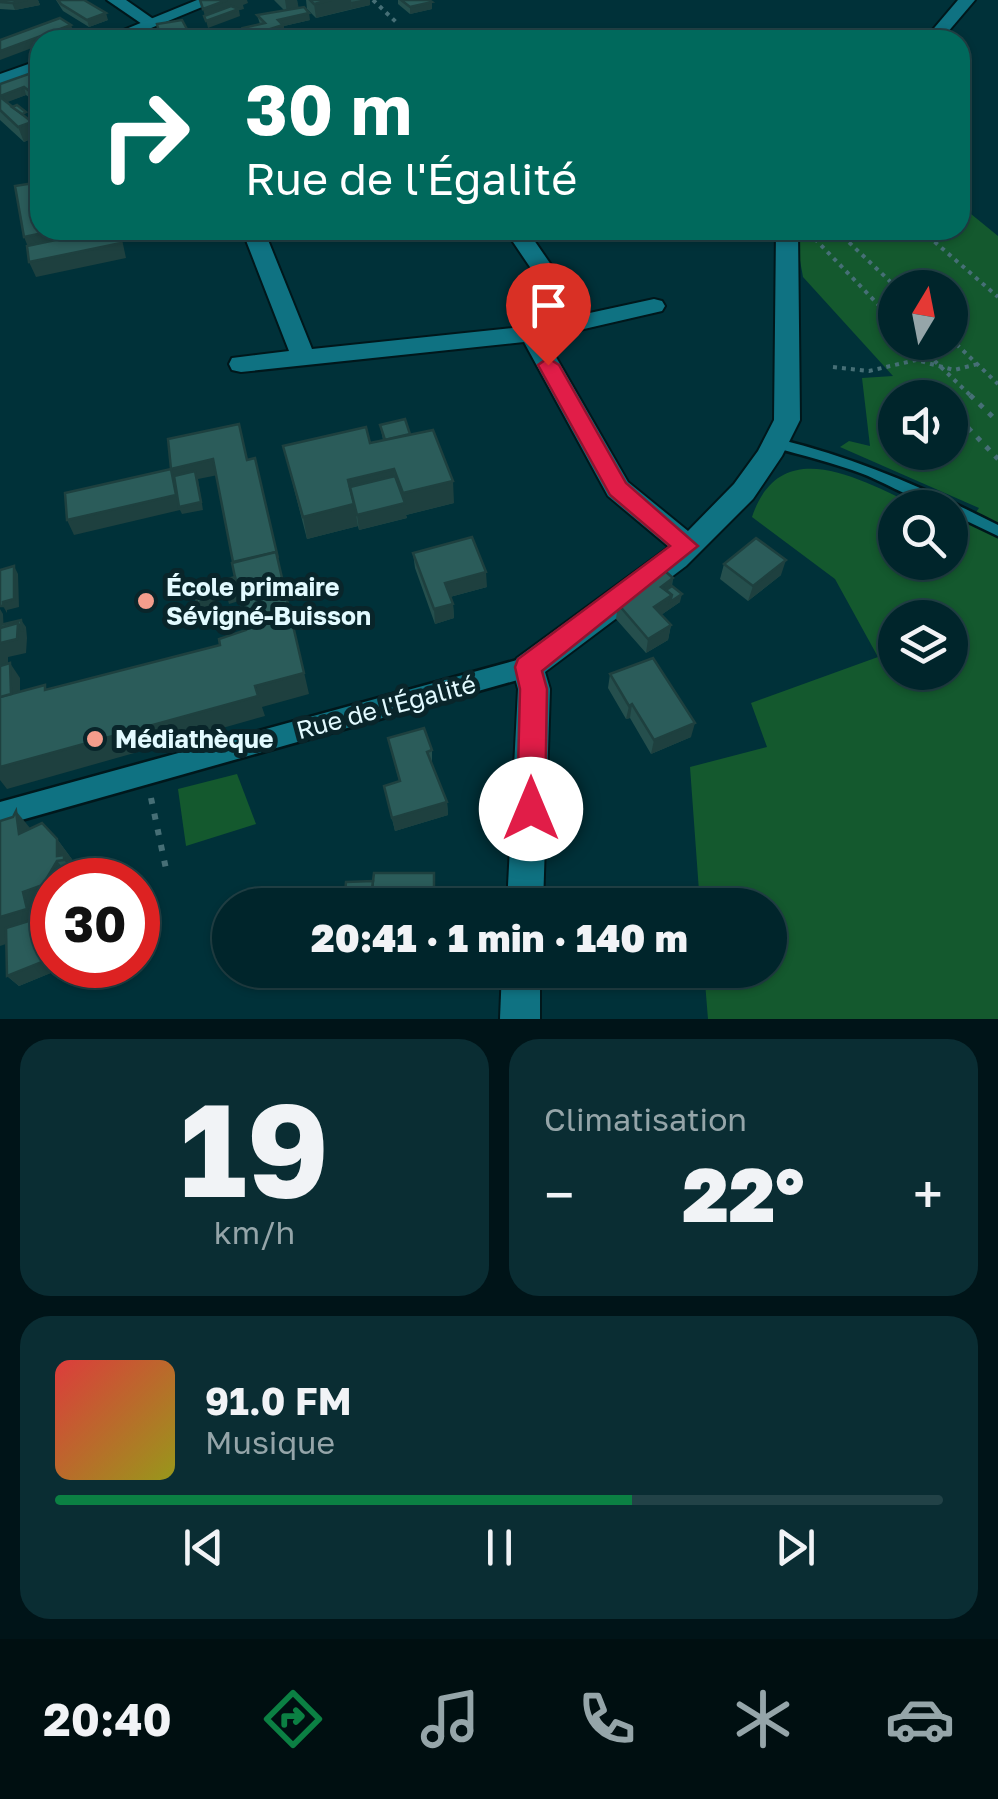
<!DOCTYPE html>
<html lang="fr">
<head>
<meta charset="utf-8">
<style>
  body { margin:0; font-family:"Golos Text",sans-serif; background:#0a2d33; color:#f1f3f6; height:100vh; display:flex; flex-direction:column; font-size:38px; white-space:nowrap }
  * { box-sizing:border-box; margin:0 }
  p { font-size:32px; color:#95a5a9 }
  .icon { flex:none; width:55px; height:55px; fill:none; stroke:currentColor; stroke-width:2; stroke-linecap:round; stroke-linejoin:round }
  .map { position:relative; height:1019px; overflow:hidden }
  .details { display:flex; flex-direction:column; gap:20px; padding:20px; background:#001418; flex:1 }
  .details>* { flex:none }
  .top-card { position:absolute; left:30px; top:30px; width:940px; height:210px; border-radius:30px; box-shadow:0 2px 8px #0004,0 0 0 2px #224247; background:#00695c; color:#fff; overflow:hidden }
  .needle { width:65px; rotate:10deg }
  .tools { position:absolute; left:878px; top:270px; display:grid; gap:20px }
  .tools a { display:grid; place-items:center; width:90px; height:90px; border-radius:50%; background:#00252b; box-shadow:0 2px 8px #0004,0 0 0 2px #224247; font-size:50px }
  .speed { position:absolute; left:30px; top:858px; display:flex; gap:20px; font-size:50px; font-weight:700; text-align:center }
  .speed>* { display:grid; place-content:center; width:130px; height:130px; border-radius:50%; background:#00252b; box-shadow:0 2px 8px #0004,0 0 0 2px #224247; line-height:1 }
  .speed .limit { border:15px solid #d22; background:#fff; color:#111 }
  .pin { position:absolute; display:grid; place-items:center; width:85px; height:85px; color:#fff; margin:-102px -42px; border-radius:50% 50% 50% 0; rotate:-45deg; box-shadow:0 0 10px #0007 }
  .pin .icon { rotate:45deg }
  .me { position:absolute; width:110px; margin:-55px; rotate:0deg; stroke-linejoin:round; filter:drop-shadow(0 0 8px #0008) }
  .turn { display:flex; align-items:center; gap:35px; height:210px; padding:0 50px; font-size:45px }
  .turn .icon { width:130px; height:130px; stroke-width:2.5 }
  .turn b { display:block; font-size:70px; line-height:85px }
  .big { font-size:75px; font-weight:800; line-height:1.1 }
  .details .widget { flex:1; display:flex; flex-direction:column; justify-content:center; gap:15px; min-width:0; padding:0 35px; border-radius:30px; background:#0a2d33 }
  .details .dial { align-items:center; gap:0 }
  .dial b { font-size:130px; line-height:1 }
  .song { display:flex; align-items:center; gap:30px }
  .cover { width:120px; height:120px; border-radius:15px; background:linear-gradient(135deg,hsl(0 70% 55%),hsl(60 70% 35%)) }
  .played { height:10px; border-radius:5px; background:linear-gradient(90deg,#0b8043 65%,#224247 65%) }
  .keys { display:flex; justify-content:space-around; direction:ltr }
  .heat { display:flex; justify-content:space-between; align-items:center; font-size:55px; direction:ltr }
  .details .tiles { flex:1; display:grid; gap:20px; grid-template-columns:1fr 1fr }
  .widget:last-child { grid-column:span 2 }
  .trip { position:absolute; left:212px; top:888px; width:575px; height:100px; border-radius:50px; background:#00252b; box-shadow:0 2px 8px #0004,0 0 0 2px #224247; font-weight:800; line-height:100px; text-align:center }
  .dock { display:flex; height:160px; justify-content:space-around; align-items:center; background:#000f11; color:#95a5a9 }
  .dock .icon { width:70px; height:70px }
  .dock .selected { color:#0b8043 }
  .dock b { font-size:45px; color:#f1f3f6 }
  .map>svg:first-child { display:block }
  .green { fill:#14592e; fill-rule:evenodd }
  .lines { fill:none; stroke-linecap:round; stroke-linejoin:round }
  .service-casing { stroke:#00171b; stroke-width:5 }
  .pedestrian-casing { stroke:#00171b; stroke-width:5 }
  .minor-casing { stroke:#00171b; stroke-width:4 }
  .tertiary-casing { stroke:#00171b; stroke-width:4 }
  .path-far2 { stroke:#466f76; stroke-width:4; stroke-dasharray:4 5; stroke-linecap:butt }
  .path-far1 { stroke:#466f76; stroke-width:5; stroke-dasharray:5 8; stroke-linecap:butt }
  .path { stroke:#466f76; stroke-width:6; stroke-dasharray:6 10; stroke-linecap:butt }
  .service { fill:#0f7282; fill-rule:evenodd }
  .pedestrian { fill:#0f7282; fill-rule:evenodd }
  .minor { fill:#0f7282; fill-rule:evenodd }
  .tertiary { fill:#0f7282; fill-rule:evenodd }
  .wall { fill:#254f4d }
  .shaded-wall { fill:#1e403f }
  .building { fill:#2b5c5a; stroke:#1e403f; stroke-width:2.5 }
  .route { fill:#e11d48; stroke:#92132f; stroke-width:2.5 }
  .poi-dot { fill:#f49d8c; stroke:#09252a; stroke-width:4 }
  .labels { text-anchor:middle; stroke-width:10; stroke-linejoin:round; paint-order:stroke }
  .poi-label { font-size:25px; font-weight:bold; fill:#e2faff; stroke:#09252a; text-anchor:start }
  .street-label { font-size:25px; fill:#e2faff; stroke:#09252a }
</style>
</head>
<body>
<div class="map">
<svg width="998" height="1019" viewBox="0 0 998 1019">
  <rect width="100%" height="100%" fill="#003139"/>
  <g class="green">
    <path d="M960,205L998,236V1019H708L704,970H770V905H700L690,767L767,747L751,703L878,657L835,579L752,517C781,430 864,482 920,507L895,508V562H950V521L965,528L979,508L840,447L849,441L870,446L862,378L893,376L803,277L797,244L800,230H960ZM895,288H950V342H895ZM895,398H950V452H895ZM895,618H950V672H895Z"/>
    <path d="M237,774L256,824L186,846L178,789Z"/>
  </g>
  <g class="lines">
    <g class="service-casing">
      <path id="service" d="M778,439C856,458 927,489 998,525V536L950,513V508C928,508 886,483 863,474C834,463 804,456 773,447L772,444Z"/>
    </g>
    <g class="pedestrian-casing">
      <path id="pedestrian" d="M528,657L536,660L539,667L536,674L528,677L0,826V802Z"/>
    </g>
    <g class="minor-casing">
      <g id="minor">
        <path d="M107,0H126L159,23L145,26Z"/>
        <path d="M958,0H975L941,40H924Z"/>
        <path d="M242,230H264L312,349L531,326L565,319L505,230H527L585,314L654,299L662,301L665,306L662,311L545,338L628,482L688,531L734,484L758,451L774,420L776,230H798L800,420L782,456L753,499L686,566L545,672L550,689L543,905H507L518,689L512,667L517,658L669,547L608,496L524,342L241,372L232,370L229,364L232,358L289,351Z"/>
        <path d="M502,970H540V1019H500Z"/>
      </g>
    </g>
    <g class="tertiary-casing">
      <g id="tertiary">
        <path d="M197,0H219L122,40H99Z"/>
        <path d="M40,60V71L0,85V74Z"/>
      </g>
    </g>
    <g class="path-far2">
      <path d="M373,0L396,22"/>
      <path d="M817,230L815,239L895,322"/>
      <path d="M836,230L897,288"/>
      <path d="M921,230L998,297"/>
      <path d="M950,338L998,384"/>
      <path d="M915,342L972,397"/>
      <path d="M833,367L869,371L916,360L954,370L978,364"/>
      <path d="M927,385L938,397"/>
    </g>
    <g class="path-far1">
      <path d="M936,395L939,398"/>
      <path d="M970,395L998,422"/>
      <path d="M950,409L998,459"/>
    </g>
    <path class="path" d="M151,798L166,869"/>
    <use href="#service" class="service"/>
    <use href="#pedestrian" class="pedestrian"/>
    <use href="#minor" class="minor"/>
    <use href="#tertiary" class="tertiary"/>
  </g>
  <g class="wall">
    <path d="M0,0H38L40,5L15,10L0,9Z"/>
    <path d="M56,0H84L108,20L89,27L63,11Z"/>
    <path d="M274,0H297L298,8L310,20L284,26V33L273,35L274,39L248,40L244,35L243,28L260,24L257,15L284,10Z"/>
    <path d="M306,0H370V5L316,18L307,9Z"/>
    <path d="M398,0H429L432,2V9L410,14L398,4Z"/>
    <path d="M40,70V92L30,98L26,95L6,102L32,122L37,136L24,142L0,120V84Z"/>
    <path d="M380,425L410,434L454,503L406,515L407,518L359,530L358,526L307,539L283,446L370,443L383,440Z"/>
    <path d="M413,553L487,587L450,597L453,604L454,618L435,624L415,568Z"/>
    <path d="M724,564L781,575L748,601L720,579Z"/>
    <path d="M673,578L672,586L680,602L661,615L671,625L668,640L646,653L616,619L618,604Z"/>
    <path d="M610,674L691,737L651,754L630,718L626,719L608,688Z"/>
    <path d="M388,738L432,750V764L447,802L448,815L395,831L384,786L399,781Z"/>
    <path d="M30,828L57,839L74,862L75,868L82,877L81,880H52V965H70L19,986L7,976L6,944Z"/>
  </g>
  <g class="shaded-wall">
    <path d="M27,0H38L40,5L15,10L12,3Z"/>
    <path d="M227,0H247L248,3L243,5L244,9L239,10L240,16L208,28L203,9Z"/>
    <path d="M285,0H297L299,9L287,13Z"/>
    <path d="M331,0H351L352,9L316,18L314,4Z"/>
    <path d="M361,0H370V5L352,9L351,2Z"/>
    <path d="M432,2V9L410,14V7Z"/>
    <path d="M106,13L108,20L89,27L87,20Z"/>
    <path d="M309,13L310,20L284,26V33L273,35L274,39L251,40V37L270,29L278,20Z"/>
    <path d="M71,25L74,32L53,40H40V45L0,60V51Z"/>
    <path d="M40,83V92L30,98L28,90Z"/>
    <path d="M24,87L26,95L0,105V96Z"/>
    <path d="M32,122L37,136L24,142L18,127Z"/>
    <path d="M57,230H120L126,258L36,277L29,262L33,259L24,237Z"/>
    <path d="M255,458L309,694L262,707L265,716L7,789L0,780V762L258,696L242,600L229,604L227,597L240,593Z"/>
    <path d="M213,459L218,475L198,479L203,510L182,514L180,510L74,535L67,520L171,469Z"/>
    <path d="M394,469L396,492L353,502L348,480Z"/>
    <path d="M453,481L454,503L406,515L407,518L359,530L357,515L404,503L403,493Z"/>
    <path d="M354,504L358,526L307,539L303,517Z"/>
    <path d="M786,560L781,575L748,601L753,586Z"/>
    <path d="M14,566L18,574L19,607L7,610V613L3,606V602Z"/>
    <path d="M486,572L487,587L446,598L445,583Z"/>
    <path d="M673,578L670,593L661,587Z"/>
    <path d="M211,583L217,606L199,611L197,603Z"/>
    <path d="M682,594L680,602L651,622L654,607L672,595Z"/>
    <path d="M453,604L454,618L435,624L434,609Z"/>
    <path d="M0,609L3,614L4,635L21,620L26,627L27,638L26,653L8,657V675L10,663L20,678V715L0,721Z"/>
    <path d="M671,625L668,640L646,653L648,639Z"/>
    <path d="M632,704L630,718L626,719L629,706Z"/>
    <path d="M695,723L691,737L651,754L654,740Z"/>
    <path d="M447,802L448,815L395,831L392,818Z"/>
    <path d="M16,811L35,834H19Z"/>
    <path d="M57,839L74,862L75,868L82,877L81,880H79L64,860L57,856Z"/>
    <path d="M57,861L73,880H52V890L49,886L47,878Z"/>
    <path d="M45,884L52,893V909L47,930L0,946V917L23,892Z"/>
    <path d="M52,958V965H70L19,986L7,976Z"/>
  </g>
  <g class="building">
    <path d="M0,0H27L12,3L0,2Z"/>
    <path d="M58,0H84L106,13L87,20L61,4Z"/>
    <path d="M200,0H227L203,9Z"/>
    <path d="M310,0H331L314,4Z"/>
    <path d="M401,0H429L432,2L410,7Z"/>
    <path d="M231,6L239,9L206,21L204,16Z"/>
    <path d="M304,7L309,13L278,20L283,25L270,29L273,32L251,37L243,28L265,23L257,15Z"/>
    <path d="M60,18L71,25L0,51V40Z"/>
    <path d="M182,20L188,31L184,36L199,34L201,40H161L157,24Z"/>
    <path d="M40,70V83L28,90L24,87L0,96V84Z"/>
    <path d="M0,97L32,122L18,127L0,110Z"/>
    <path d="M17,105L26,112L22,114L12,107Z"/>
    <path d="M40,182V230H57L24,237L15,186Z"/>
    <path d="M103,230H118L121,243L29,262L27,246Z"/>
    <path d="M405,419L410,434L385,440L380,425Z"/>
    <path d="M239,424L247,460L255,458L278,558L276,552L233,562L213,459L171,469L168,439Z"/>
    <path d="M366,427L370,443L433,430L453,481L403,493L394,469L348,480L354,504L303,517L283,446Z"/>
    <path d="M171,469L176,495L67,520L65,493Z"/>
    <path d="M195,471L201,502L179,507L174,476Z"/>
    <path d="M395,476L405,503L357,515L350,487Z"/>
    <path d="M472,537L486,572L445,583L453,604L434,609L413,553Z"/>
    <path d="M756,538L786,560L753,586L724,564Z"/>
    <path d="M276,552L304,673L255,686L258,696L0,767V697L45,685V690L220,645L219,639L246,630L232,563Z"/>
    <path d="M14,566V599L3,602V606H0V570Z"/>
    <path d="M665,571L673,578L661,587L672,595L654,607L671,625L648,639L618,604Z"/>
    <path d="M235,577L238,593L227,597L224,580Z"/>
    <path d="M211,583L214,599L197,603L194,588Z"/>
    <path d="M672,586L682,594L670,602L672,595L666,590Z"/>
    <path d="M21,620L22,631L18,623L0,628V625Z"/>
    <path d="M18,623L17,639L0,643V628Z"/>
    <path d="M653,658L695,723L654,740L632,704L629,706L610,674Z"/>
    <path d="M10,663L11,694L0,697V666Z"/>
    <path d="M424,728L432,750L427,752L447,802L392,818L384,786L400,781L388,738Z"/>
    <path d="M16,811L19,834L42,823L57,839V856L64,855V860L57,861L47,878L52,880L49,886L45,884L23,892L27,909L0,917V821L13,817Z"/>
    <path d="M374,873H434V905H370Z"/>
    <path d="M373,881L370,905H344L346,882Z"/>
    <path d="M52,894V958L7,976L6,928L32,920L37,925L41,922L32,914V902Z"/>
  </g>
  <path class="route" d="M548,358L559,365L626,483L698,546L542,671L547,689L545,809L541,819L531,823L521,819L517,809L520,689L515,667L518,659L670,546L610,495L538,365Z"/>
  <g class="poi-dot">
    <circle cx="146" cy="601" r="10"/>
    <circle cx="95" cy="739" r="10"/>
  </g>
  <g class="labels">
    <g class="poi-label">
      <text x="166" y="596">École primaire<tspan x="166" dy="29">Sévigné-Buisson</tspan></text>
      <text x="115" y="748">Médiathèque</text>
    </g>
    <g class="street-label">
      <text transform="translate(386 707) rotate(-15)" y="9">Rue de l'Égalité</text>
    </g>
  </g>
</svg>
<div class="tools">
<a><svg class="needle" viewBox="-14 -14 28 28"><path d="M0-13l5 13h-10z" fill="#e53935"/><path d="M0 13l5-13h-10z" fill="#95a5a9"/></svg></a>
<a><svg class="icon" aria-label="sound" viewBox="0 0 24 24"><path d="M4 9h4l5-4v14l-5-4H4zM17 9q2 3 0 6"/></svg></a>
<a><svg class="icon" aria-label="search" viewBox="0 0 24 24"><circle cx="10" cy="10" r="6"/><path d="M15 15l6 6"/></svg></a>
<a><svg class="icon" aria-label="layers" viewBox="0 0 24 24"><path d="M12 4l9 5-9 5-9-5zM3 14l9 5 9-5"/></svg></a>
</div>
<div class="speed"><div class="limit">30</div></div>
<div class="pin" style="left:548px;top:365px;background:#d93025"><svg class="icon" aria-label="arrive" viewBox="0 0 24 24"><path d="M6 21V4h12l-3 4 3 4H6"/></svg></div>
<svg class="me" style="left:531px;top:809px" viewBox="-20 -20 40 40"><circle r="19" fill="#fff"/><path d="M0-13L10 11 0 6-10 11z" fill="#e11d48"/></svg>
<div class="trip">20:41 · 1 min · 140 m</div>
<div class="top-card">
<div class="turn"><svg class="icon" aria-label="right" viewBox="0 0 24 24"><path d="M7 20v-9h11M14 6l5 5-5 5"/></svg><div><b>30 m</b>Rue de l'Égalité</div></div>
</div>
</div>
<section class="details">
<div class="tiles">
<div class="widget dial"><b>19</b><p>km/h</p></div>
<div class="widget"><p>Climatisation</p>
<div class="heat"><a>−</a><b class="big">22°</b><a>+</a></div>
</div>
<div class="widget">
<div class="song"><i class="cover"></i><div><b>91.0 FM</b><p>Musique</p></div></div>
<div class="played"></div>
<div class="keys"><svg class="icon" aria-label="previous" viewBox="0 0 24 24"><path d="M18 5L8 12l10 7zM5 5v14"/></svg><svg class="icon" aria-label="pause" viewBox="0 0 24 24"><path d="M8 5v14M16 5v14"/></svg><svg class="icon" aria-label="next" viewBox="0 0 24 24"><path d="M6 5l10 7-10 7zM19 5v14"/></svg></div>
</div>
</div>
</section>
<nav class="dock">
<b>20:40</b>
<svg class="icon selected" aria-label="directions" viewBox="0 0 24 24"><path d="M12 3l9 9-9 9-9-9zM9 14v-3h6M13 9l2 2-2 2"/></svg>
<svg class="icon" aria-label="music" viewBox="0 0 24 24"><path d="M9 18V5l10-2v13"/><circle cx="6" cy="18" r="3"/><circle cx="16" cy="16" r="3"/></svg>
<svg class="icon" aria-label="phone" viewBox="0 0 24 24"><path d="M5 4h4l2 5-3 2q2 4 5 5l2-3 5 2v4C11 20 4 13 5 4z"/></svg>
<svg class="icon" aria-label="climate" viewBox="0 0 24 24"><path d="M12 3v18M4 7l16 10M4 17L20 7"/></svg>
<svg class="icon" aria-label="car" viewBox="0 0 24 24"><path d="M5 17H2v-5l4-1 3-4h7l3 4 3 1v5h-3M9 17h6M6 11h13"/><circle cx="7" cy="17" r="2"/><circle cx="17" cy="17" r="2"/></svg>
</nav>
</body>
</html>
